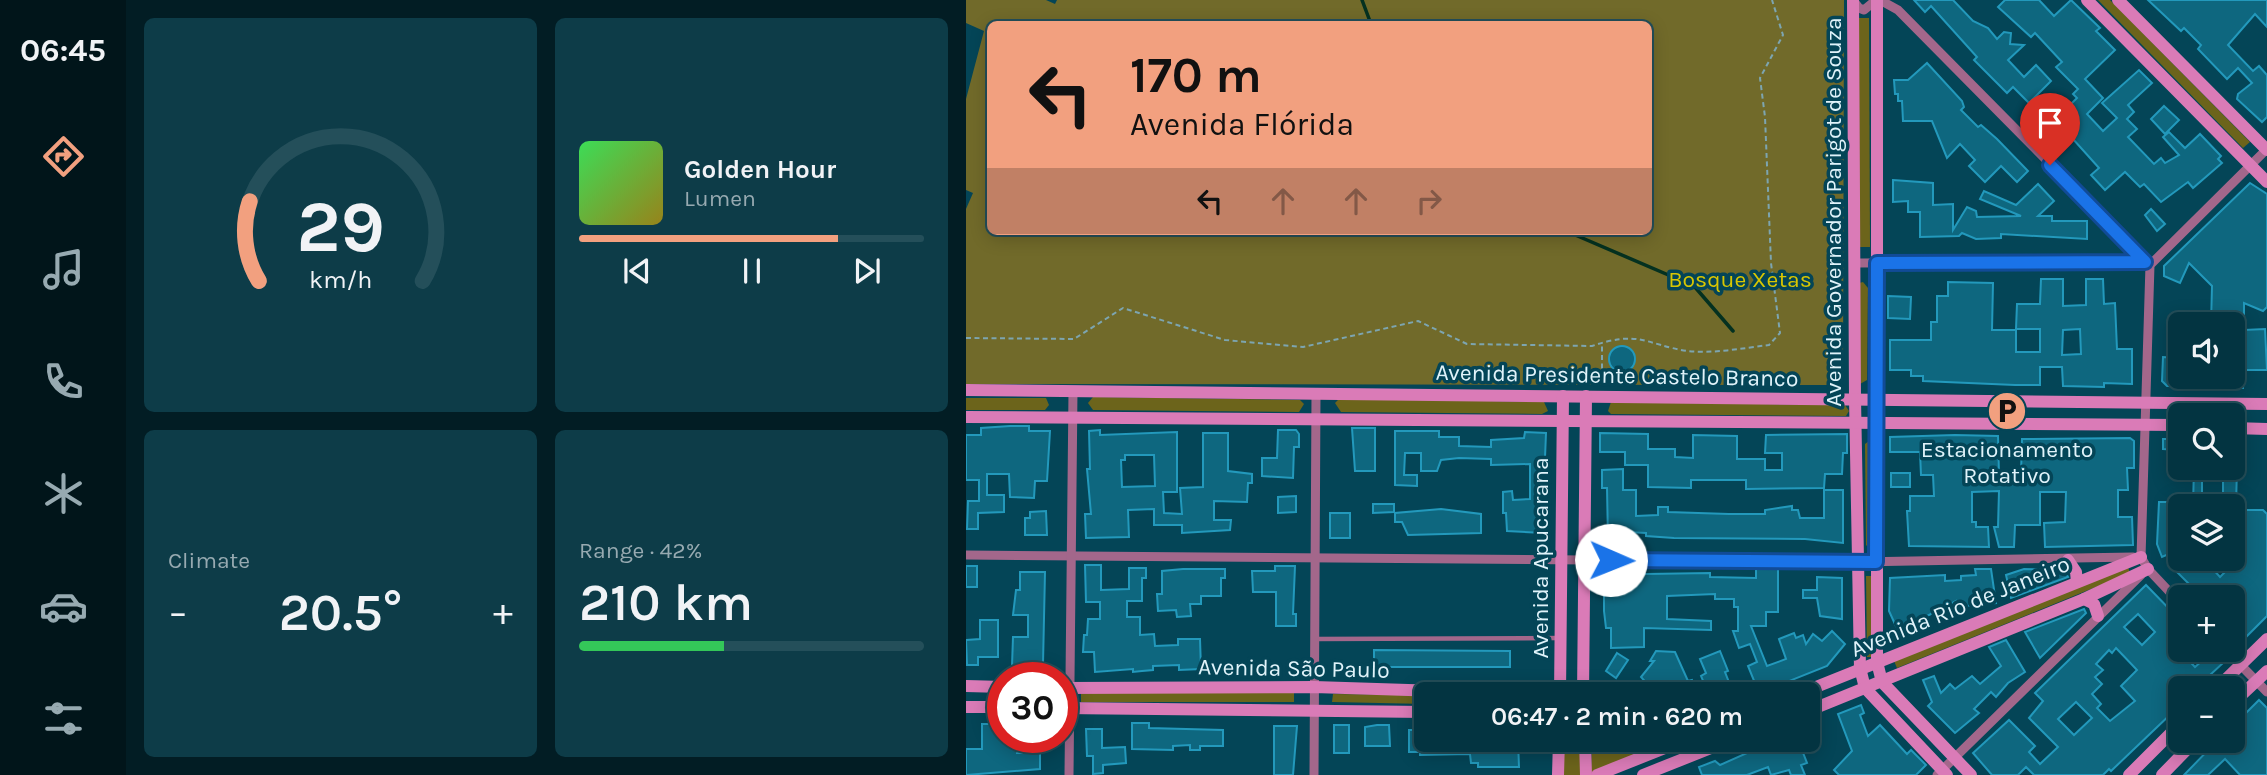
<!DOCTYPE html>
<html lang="en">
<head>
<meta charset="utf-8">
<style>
  body { margin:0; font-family:Karla,sans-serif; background:#0d3c48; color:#f1f3f6; height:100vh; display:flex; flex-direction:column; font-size:26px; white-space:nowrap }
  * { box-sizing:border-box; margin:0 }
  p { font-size:23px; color:#97aab1 }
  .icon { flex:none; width:38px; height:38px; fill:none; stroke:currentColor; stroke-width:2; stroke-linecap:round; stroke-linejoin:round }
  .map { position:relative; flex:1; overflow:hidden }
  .panel { display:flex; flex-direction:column; gap:18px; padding:18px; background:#021d24; width:840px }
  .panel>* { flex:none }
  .guide { position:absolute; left:21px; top:21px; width:665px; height:214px; border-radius:10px; box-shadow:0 4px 18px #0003,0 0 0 2px #244f5a; background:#f2a07f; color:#111; overflow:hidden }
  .buttons { position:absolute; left:1202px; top:312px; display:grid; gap:14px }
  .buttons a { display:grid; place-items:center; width:77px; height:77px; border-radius:10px; background:#033441; box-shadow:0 4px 18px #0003,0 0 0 2px #244f5a; font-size:35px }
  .speed { position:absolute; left:21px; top:662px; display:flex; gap:14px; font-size:35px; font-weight:700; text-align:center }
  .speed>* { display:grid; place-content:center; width:91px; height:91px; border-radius:50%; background:#033441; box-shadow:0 4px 18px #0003,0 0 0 2px #244f5a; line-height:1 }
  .speed .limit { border:10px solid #d22; background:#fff; color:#111 }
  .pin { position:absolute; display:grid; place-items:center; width:60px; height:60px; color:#fff; margin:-72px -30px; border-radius:50% 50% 50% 0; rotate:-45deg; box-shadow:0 0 7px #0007 }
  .pin .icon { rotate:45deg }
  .me { position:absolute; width:77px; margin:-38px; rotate:91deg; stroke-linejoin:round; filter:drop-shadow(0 0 5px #0008) }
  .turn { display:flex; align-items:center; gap:24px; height:147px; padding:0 28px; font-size:32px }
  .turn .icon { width:91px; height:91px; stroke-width:2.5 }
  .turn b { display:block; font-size:49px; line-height:60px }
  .lanes { display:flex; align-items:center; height:66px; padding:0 28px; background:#0003; justify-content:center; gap:35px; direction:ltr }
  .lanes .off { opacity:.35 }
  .big { font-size:52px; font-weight:600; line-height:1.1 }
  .panel .card { flex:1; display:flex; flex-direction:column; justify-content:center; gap:10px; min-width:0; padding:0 24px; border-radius:10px; background:#0d3c48 }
  .panel .dial { align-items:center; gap:0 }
  .dial svg { height:182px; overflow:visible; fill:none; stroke:#244f5a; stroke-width:7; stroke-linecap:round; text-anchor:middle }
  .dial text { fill:#f1f3f6; stroke:none }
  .song { display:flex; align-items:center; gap:21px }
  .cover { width:84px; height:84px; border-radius:10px; background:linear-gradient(135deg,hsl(130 70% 55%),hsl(50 70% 35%)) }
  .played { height:7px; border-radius:4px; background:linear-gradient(90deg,#f2a07f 75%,#244f5a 75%) }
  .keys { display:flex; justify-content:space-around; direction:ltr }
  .heat { display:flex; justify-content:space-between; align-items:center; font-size:38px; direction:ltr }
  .charge { height:10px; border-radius:5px; background:linear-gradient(90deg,#34c759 42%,#244f5a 0) }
  .panel .tiles { flex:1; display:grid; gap:18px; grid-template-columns:repeat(2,1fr) }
  .trip { position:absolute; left:448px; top:682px; width:406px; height:70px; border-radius:10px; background:#033441; box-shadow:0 4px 18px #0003,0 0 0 2px #244f5a; font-weight:600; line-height:70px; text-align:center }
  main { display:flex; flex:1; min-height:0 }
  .tabs { display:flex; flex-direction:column; width:126px; justify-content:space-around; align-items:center; background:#01151a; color:#97aab1 }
  .tabs .icon { width:49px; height:49px }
  .tabs .current { color:#f2a07f }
  .tabs b { font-size:32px; color:#f1f3f6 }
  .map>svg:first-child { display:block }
  .green { fill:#6c641b }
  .forest { fill:#716a2a; fill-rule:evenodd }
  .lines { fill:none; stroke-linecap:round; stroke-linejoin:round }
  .stream { stroke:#043120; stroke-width:3.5 }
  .building { fill:#0e677f; stroke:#2399bc; stroke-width:2; fill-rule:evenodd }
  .path { stroke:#7da5b0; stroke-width:2; stroke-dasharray:5 3.5; stroke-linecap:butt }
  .lane { stroke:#a3678b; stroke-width:4.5 }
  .street { stroke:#a3678b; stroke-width:9 }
  .secondary { stroke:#da7bb7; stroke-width:12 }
  .route-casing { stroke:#114b97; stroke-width:18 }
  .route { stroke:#1a73e8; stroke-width:12 }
  .labels { text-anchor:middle; stroke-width:7; stroke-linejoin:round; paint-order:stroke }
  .street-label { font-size:23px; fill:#e0f3fa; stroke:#044557 }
  .park-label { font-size:23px; fill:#d8c602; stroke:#044557 }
  .poi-label { font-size:23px; fill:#e0f3fa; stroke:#044557 }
</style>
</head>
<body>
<main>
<nav class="tabs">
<b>06:45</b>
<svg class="icon current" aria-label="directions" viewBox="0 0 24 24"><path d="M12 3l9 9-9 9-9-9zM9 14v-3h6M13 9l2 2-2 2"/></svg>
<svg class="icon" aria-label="music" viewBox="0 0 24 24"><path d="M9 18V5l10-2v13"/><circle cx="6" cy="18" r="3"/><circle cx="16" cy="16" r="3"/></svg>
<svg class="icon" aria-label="phone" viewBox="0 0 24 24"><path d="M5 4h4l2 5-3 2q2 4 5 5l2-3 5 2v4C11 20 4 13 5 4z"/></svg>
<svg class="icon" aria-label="climate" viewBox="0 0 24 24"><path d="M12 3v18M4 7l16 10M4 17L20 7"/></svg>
<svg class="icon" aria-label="car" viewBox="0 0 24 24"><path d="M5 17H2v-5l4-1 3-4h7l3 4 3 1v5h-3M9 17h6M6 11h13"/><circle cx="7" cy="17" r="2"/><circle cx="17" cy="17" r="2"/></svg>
<svg class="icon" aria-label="filters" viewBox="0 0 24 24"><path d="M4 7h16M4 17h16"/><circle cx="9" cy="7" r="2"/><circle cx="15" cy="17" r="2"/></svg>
</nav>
<section class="panel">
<div class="tiles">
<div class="card dial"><svg viewBox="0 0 100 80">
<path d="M14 69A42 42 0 1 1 86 69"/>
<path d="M14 69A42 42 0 0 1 10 34" stroke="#f2a07f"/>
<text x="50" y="56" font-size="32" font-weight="700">29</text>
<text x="50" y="72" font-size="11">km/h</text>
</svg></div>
<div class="card">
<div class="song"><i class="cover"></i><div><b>Golden Hour</b><p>Lumen</p></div></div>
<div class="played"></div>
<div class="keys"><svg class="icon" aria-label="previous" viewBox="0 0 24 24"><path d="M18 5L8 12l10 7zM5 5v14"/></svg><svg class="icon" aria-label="pause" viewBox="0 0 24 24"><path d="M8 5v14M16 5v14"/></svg><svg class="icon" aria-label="next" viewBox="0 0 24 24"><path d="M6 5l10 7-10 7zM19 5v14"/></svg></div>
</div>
<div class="card"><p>Climate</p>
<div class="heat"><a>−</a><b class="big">20.5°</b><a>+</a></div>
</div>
<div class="card"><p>Range · 42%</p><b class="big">210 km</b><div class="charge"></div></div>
</div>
</section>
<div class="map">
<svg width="1301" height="775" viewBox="0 0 1301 775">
  <rect width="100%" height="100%" fill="#044557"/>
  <g class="green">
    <path d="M1132,0H1144L1284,142L1277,148Z"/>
    <path d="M892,18H903L904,247H892Z"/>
    <path d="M897,282L902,288L901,380L894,384L893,283Z"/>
    <path d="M127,397L334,400L338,404L333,412L127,410L122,403Z"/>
    <path d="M0,398H80L83,405L79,410H0Z"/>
    <path d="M374,398L578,402L582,411L576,414L375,412L369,403Z"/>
    <path d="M645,402L879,405L883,411L880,416L645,414L642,411Z"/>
    <path d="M903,441L906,442L907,547L903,548L900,545L899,444Z"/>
    <path d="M1162,567L1164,573L931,668L928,661Z"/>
    <path d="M900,576H907V657H901Z"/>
    <path d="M115,692L328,693V702H115Z"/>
    <path d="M367,694L460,695V704L366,702Z"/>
    <path d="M598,740H618L617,775H597Z"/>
    <path d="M626,740H685L688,747L625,773Z"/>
  </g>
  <path class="forest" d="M0,0H80L89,4L91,0H878L877,380L870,385L0,384V209L7,193L0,190V99L18,31L0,23ZM24,24H682V231H24Z"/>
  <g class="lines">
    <g class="stream">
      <path d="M396,0L405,24"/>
      <path d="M600,231L728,286L767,331"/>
    </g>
  </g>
  <g class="building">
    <path d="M948,0H987L1007,21L1022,28L1031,39L1038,32L1045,33L1044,44L1058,45L1042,60L1058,77L1070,65L1085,81L1063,103L1047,87L1041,93L1008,60L1011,57L965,6L959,12Z"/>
    <path d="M1039,0H1073L1088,16L1105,0L1134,28L1130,31L1149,50L1119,79L1137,98L1121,114L1137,131L1151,118L1136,103L1173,70L1186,83L1162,105L1168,112L1161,119L1171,129L1162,137L1188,164L1195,158L1199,163L1213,155L1197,137L1203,132L1219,148L1234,134L1255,156L1252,159L1256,163L1227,188L1222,182L1195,202L1178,184L1174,187L1159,172L1139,190L1125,175L1133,168L1098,129L1090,124L1093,120L1091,118L1111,98L1107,94L1112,89L1090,67L1096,62L1069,33L1065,37L1032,7Z"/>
    <path d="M1182,0H1301V27L1289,14L1262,45L1287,71L1293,66L1301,75V117L1296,122L1271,99L1272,94L1286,83L1272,68L1261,79L1232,49L1235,45L1218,28L1215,31Z"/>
    <path d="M961,63L996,101L998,107L995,110L1012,127L1015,125L1031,139L1062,171L1051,182L1035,166L1019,182L1003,166L1009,160L994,144L981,158L966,121H937L936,101H932V94H929L928,80H942Z"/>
    <path d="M1198,106L1213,120L1199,134L1185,119Z"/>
    <path d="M927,180L967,183V205L987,204V230L1001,207L1010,211L1011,217L1055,216L1014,199L1018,191L1050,205L1072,184L1088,201L1072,216H1086V221H1121V239L1035,234V238L1010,239L996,233L993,236L954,237V212H942V201L927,202Z"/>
    <path d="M1284,183L1301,194V307L1297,311L1278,303V330L1299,329L1301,370H1278L1277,388L1201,386L1196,381L1197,357L1214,358V376H1267V324H1245L1246,286L1223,263L1214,283L1198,276V266Z"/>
    <path d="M1185,209L1199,224L1191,231L1179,215Z"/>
    <path d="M1075,279H1097V306L1120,305V279H1137L1138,304L1149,303L1151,349H1166V384L1138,383V387L1097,386L1096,367H1074V385H1049L957,381V376H945V370H924V340H965V322H971V296H982V282L1027,283L1026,330H1050V352H1074V329H1050L1051,304H1074ZM1114,329L1115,354L1096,355L1097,330Z"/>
    <path d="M922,296L945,297L944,319L922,318Z"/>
    <circle cx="656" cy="359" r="13"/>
    <path d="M44,426H63V431H84L81,481H69L68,498L44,497L43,474H21V495H38V512L12,513V529H1L2,501H13V480H0V435H15V428Z"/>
    <path d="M386,428H409V471H389Z"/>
    <path d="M134,430V435L211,432V492H197L198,513L216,514L214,488L237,487V433H262V471L286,474V483H282L281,502L248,501V520H265L264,530L216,533V525H188V509L162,510L163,537L120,538L119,514H125L121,469H124L123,431ZM159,455H188L189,486L156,487L155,460H159Z"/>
    <path d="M312,430H330L333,434V447H328L327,478L296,476V458H311Z"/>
    <path d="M429,431H473V437H493V446L525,447V440L558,438L559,432L580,433L576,533L541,531L540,513H537V492L546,491L547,500L564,499V464L525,465V459L493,458L475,460L471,471H455V453H439L438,475H451V486L429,485Z"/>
    <path d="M634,433L682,434V449H709V457L727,458V435L771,436V459H799V470H816V453H799L800,435L881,434V453H877L876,474H859L858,488L780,489V480H725V488L682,487V465H659V452H634Z"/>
    <path d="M989,435L1032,436L1033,474H1055L1056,439L1164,438L1168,441V468H1161L1162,490H1152V517H1166L1167,545L1079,547L1078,523L1099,522L1100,492H1074V525H1049L1048,547H1033L1028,527H1032L1033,491L1006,492V522H1010V527H1022L1023,547L943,546L941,511H944V496H968L967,475H955L954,452H924V437Z"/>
    <path d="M1197,439H1214V450L1197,449Z"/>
    <path d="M1267,439H1278L1277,466H1267Z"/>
    <path d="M1228,467H1271L1270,506H1257V477L1236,478V506H1227Z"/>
    <path d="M657,469V490H670V516L692,515V507H702V512L763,514H799V510L826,506V510H832L834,518H858V490H877V543L839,539L708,538L680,536V533L661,532V540H642L641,488H636V470Z"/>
    <rect x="925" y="473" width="19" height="14"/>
    <path d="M330,496V512L312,513V497Z"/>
    <path d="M1193,502H1214V549L1196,557L1191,544Z"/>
    <path d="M407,504H428V512L407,513Z"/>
    <path d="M475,509L515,514V533L442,535L436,522H429V513Z"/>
    <path d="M1267,510H1297L1301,514V616L1277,640L1267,630V597H1236L1207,568L1217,558H1237L1254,577L1266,565L1260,558H1267Z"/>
    <path d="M80,511L81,535H59V518H64V512Z"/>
    <rect x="364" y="513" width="20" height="25"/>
    <path d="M119,565H135V590L163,589V568H180V578H176V601H161V617H174V635L188,634L189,646L212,645V639H234L235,669L213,670V665L187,666V670L176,671L167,672V669L129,672L128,652H117L118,635H121L122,619H134V602H120Z"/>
    <rect x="0" y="566" width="11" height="21"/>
    <path d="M309,566H329L327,614H330V626H310V592H287L286,571H309Z"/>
    <path d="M217,569H259V578H255V596H235V604H224L225,616L211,617L210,610L192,611L191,594H196V571Z"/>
    <path d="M790,569H812V612H800V626H785L801,666L820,659L813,639L828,633L830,638L837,635L840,644L847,634L856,641L866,631L879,644L861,666L793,693L782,666L791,662L784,644L773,648L767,631H772V607H768V599H749V594L701,596V619L745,621V630L678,628V647L645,648V628H640L638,611V571L680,574L744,573V577L790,578Z"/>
    <path d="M1009,569H1025L1030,603L991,607L990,601L961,616L964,622L933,633L923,611L924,578L979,575V581L995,580V576L1010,575Z"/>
    <path d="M1058,569L1098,570L1102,577L1045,598L1040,575Z"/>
    <path d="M54,572H79L77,664L46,666L47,637H62V615H47L50,590H54Z"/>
    <path d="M851,577L876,578V619L854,616L851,598H837V590H851Z"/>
    <path d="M1180,585L1214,620V626L1206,634L1214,642V651L1229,667L1246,652L1257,663L1230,688H1214V703L1209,710L1145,771L1143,769L1137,775H1068L1060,767L1052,775H1026L1007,753L1043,720L1069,746L1063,752L1074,764L1092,747L1063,718L1077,701L1069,693ZM1172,614L1189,632L1176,645L1158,627ZM1150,648L1171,670L1155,686L1169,701L1144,721L1131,708L1135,704L1126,694L1136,684L1129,677L1137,670L1130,664L1143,650L1146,653ZM1110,702L1126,718L1108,735L1092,719Z"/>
    <path d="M1118,609L1120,613L1074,658L1059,632Z"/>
    <path d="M14,620H32V657H12V665H1L0,640L14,639Z"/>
    <path d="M1040,640L1059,672L1042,683L1030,697L1025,692L1008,709L1013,713L989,733L962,706L966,702L957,680L968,676L975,693L984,684L989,689L1006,676L1014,684L1035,666L1023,647Z"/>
    <path d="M408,650L544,651V667H408Z"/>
    <path d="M690,651L709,652L722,681L726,680L734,695H694L684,687L675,677L688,661H684Z"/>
    <path d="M754,651L762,671L759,672L768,695H743L735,676L740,673L734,659Z"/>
    <path d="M651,653L662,660L650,678L640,671Z"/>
    <path d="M1293,700L1301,708V775H1274L1259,759L1242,775H1218L1252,740H1267V726Z"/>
    <path d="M895,705L898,713L894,715L902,736L914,725L941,754L945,750L960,765L950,775H873L868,770L886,751L872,714Z"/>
    <path d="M166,723H183V728L257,730V746H234V750H224V745L207,746V750L166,749Z"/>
    <path d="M16,724H37V737H51V753H74V769L0,775V749H16Z"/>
    <rect x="368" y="725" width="15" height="28"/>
    <path d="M411,725H423L424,746H399V727Z"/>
    <path d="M308,726H331L327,775H308Z"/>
    <path d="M120,729H136V748L159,747L160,763L137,765V773L127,774V756H121Z"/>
    <path d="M443,730H460V740H552L553,767H512V763H505L504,754L454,755V752H443Z"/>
    <path d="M820,740H832L841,763L835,765L839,775H825L823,770L805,775L802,767L781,775H736L733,767L749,761L754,765L808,741L810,744Z"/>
  </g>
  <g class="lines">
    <g class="path">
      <path d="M0,338L108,339L157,308L259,340L337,347L452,321L501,344L626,346C673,330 679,344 721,351C747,354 778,348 803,345L814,333L805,263L799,117L794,78L817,35L806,0"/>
      <path d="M632,385L636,371V343"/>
    </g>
    <path class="lane" d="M348,639L594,638"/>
    <g class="street">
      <path d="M887,0L893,8L898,10L910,0"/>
      <path d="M914,0L932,10L1184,265"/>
      <path d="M888,263L1179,262"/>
      <path d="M0,555L892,562L1167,557"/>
      <path d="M1214,603L1182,569L1175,557L1184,265L1301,149"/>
      <path d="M1259,649L1301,692"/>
      <path d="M103,775L107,391"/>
      <path d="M348,775L350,393"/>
      <path d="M971,775L1175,575"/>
    </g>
    <g class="secondary">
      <path d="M887,0L889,398L894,668L899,688L981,775"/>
      <path d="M911,0V662L916,682L1005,775"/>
      <path d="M1121,0L1301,182"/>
      <path d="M1152,0L1301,150"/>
      <path d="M0,390L1301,404"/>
      <path d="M0,417L1214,425"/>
      <path d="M1267,428L1301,429"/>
      <path d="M1102,560L1110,572L1111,582"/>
      <path d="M1118,599L1128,604L1132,616"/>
      <path d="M0,686L37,687"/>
      <path d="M96,688L348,687L601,695"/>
      <path d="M1251,688L1301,639"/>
      <path d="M594,695L597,396"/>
      <path d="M617,695L620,396"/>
      <path d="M830,695L1175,557"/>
      <path d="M1267,703L1301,671"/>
      <path d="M0,707H37"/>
      <path d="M96,708L460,712"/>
      <path d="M842,711L1118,599L1182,569"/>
      <path d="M619,740L620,775"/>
      <path d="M592,775L593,740"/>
      <path d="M631,775L719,740"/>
      <path d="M677,775L765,740"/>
      <path d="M1163,775L1214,724"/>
      <path d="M1196,775L1230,740"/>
    </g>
  </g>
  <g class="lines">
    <g class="route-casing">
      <path id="route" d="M645,560L910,562L911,263L1179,262L1084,165"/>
    </g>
    <use href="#route" class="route"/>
  </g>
  <defs>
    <g id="parking-disc" transform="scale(2.0125)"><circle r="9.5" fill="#f2a07f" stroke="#044557"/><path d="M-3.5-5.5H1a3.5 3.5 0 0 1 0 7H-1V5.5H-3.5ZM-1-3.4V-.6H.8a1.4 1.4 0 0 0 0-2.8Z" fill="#111"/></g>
  </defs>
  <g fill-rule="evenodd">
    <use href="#parking-disc" x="1041" y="411"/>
  </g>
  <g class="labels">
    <g class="street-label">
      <text transform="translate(867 212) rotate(-90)" y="8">Avenida Governador Parigot de Souza</text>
      <text transform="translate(651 375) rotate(1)" y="8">Avenida Presidente Castelo Branco</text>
      <text transform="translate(574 558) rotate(-90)" y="8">Avenida Apucarana</text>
      <text transform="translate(994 606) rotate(-22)" y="8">Avenida Rio de Janeiro</text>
      <text transform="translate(328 668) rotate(1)" y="8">Avenida São Paulo</text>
    </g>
    <g class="park-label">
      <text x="774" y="287">Bosque Xetas</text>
    </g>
    <g class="poi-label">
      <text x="1041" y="457">Estacionamento<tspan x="1041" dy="26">Rotativo</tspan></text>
    </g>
  </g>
</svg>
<div class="buttons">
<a><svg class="icon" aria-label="sound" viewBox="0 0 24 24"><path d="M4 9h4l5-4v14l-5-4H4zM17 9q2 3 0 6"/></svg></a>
<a><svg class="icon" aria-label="search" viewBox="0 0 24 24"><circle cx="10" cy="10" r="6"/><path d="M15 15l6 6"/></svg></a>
<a><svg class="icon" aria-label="layers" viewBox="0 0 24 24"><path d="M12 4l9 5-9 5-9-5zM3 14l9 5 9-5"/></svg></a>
<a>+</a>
<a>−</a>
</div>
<div class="speed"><div class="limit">30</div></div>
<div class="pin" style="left:1084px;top:165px;background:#d93025"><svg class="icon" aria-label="arrive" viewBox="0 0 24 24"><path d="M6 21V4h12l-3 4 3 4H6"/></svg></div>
<svg class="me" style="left:645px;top:560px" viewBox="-20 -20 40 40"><circle r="19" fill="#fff"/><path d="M0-13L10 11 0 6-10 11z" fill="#1a73e8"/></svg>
<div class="trip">06:47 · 2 min · 620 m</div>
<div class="guide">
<div class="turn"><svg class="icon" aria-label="left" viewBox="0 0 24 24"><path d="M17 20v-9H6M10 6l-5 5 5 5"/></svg><div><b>170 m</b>Avenida Flórida</div></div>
<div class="lanes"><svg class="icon" aria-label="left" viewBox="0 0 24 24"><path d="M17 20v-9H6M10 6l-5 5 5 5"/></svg><svg class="icon off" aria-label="ahead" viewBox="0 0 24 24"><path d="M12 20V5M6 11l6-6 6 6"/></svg><svg class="icon off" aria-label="ahead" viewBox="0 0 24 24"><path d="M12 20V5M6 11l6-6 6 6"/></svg><svg class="icon off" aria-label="right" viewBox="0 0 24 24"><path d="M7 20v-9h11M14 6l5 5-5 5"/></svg></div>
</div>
</div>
</main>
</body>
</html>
